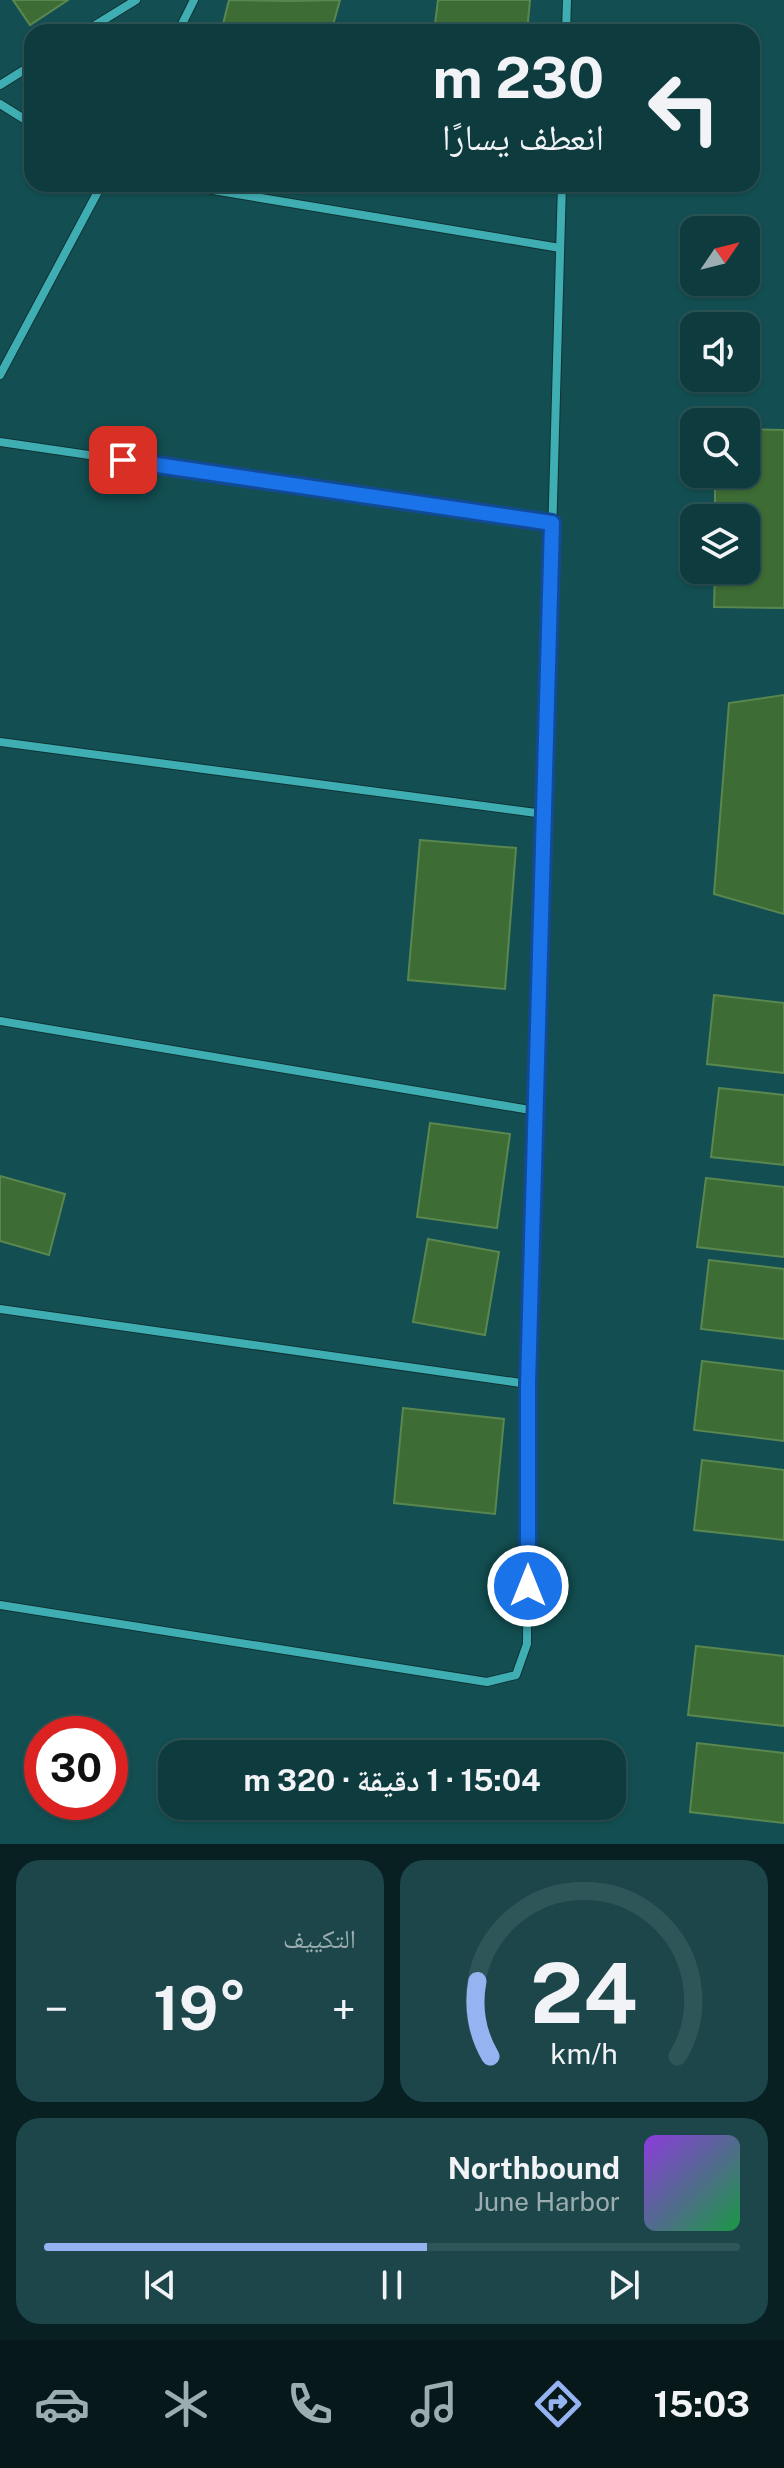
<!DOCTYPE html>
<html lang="ar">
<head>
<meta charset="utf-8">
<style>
  body { margin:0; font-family:"Public Sans","Noto Naskh Arabic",sans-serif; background:#1c4649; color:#f1f3f6; direction:rtl; height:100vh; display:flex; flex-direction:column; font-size:30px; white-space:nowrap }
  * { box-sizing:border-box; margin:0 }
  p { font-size:26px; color:#9badb0 }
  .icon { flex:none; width:44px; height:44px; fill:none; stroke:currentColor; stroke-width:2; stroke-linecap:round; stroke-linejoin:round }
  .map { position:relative; height:1844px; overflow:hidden; direction:ltr }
  .details { display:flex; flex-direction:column; gap:16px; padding:16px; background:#082022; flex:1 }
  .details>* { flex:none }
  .guide { position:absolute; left:24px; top:24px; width:736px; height:168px; border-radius:24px; box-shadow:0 2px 6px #0004,0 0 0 2px #2e5558; direction:rtl; background:#0e3b3e; color:#f1f3f6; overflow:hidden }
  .needle { width:52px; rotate:55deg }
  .fabs { position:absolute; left:680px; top:216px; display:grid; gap:16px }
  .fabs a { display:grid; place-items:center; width:80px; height:80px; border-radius:16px; background:#0e3b3e; box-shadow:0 2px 6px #0004,0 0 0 2px #2e5558; font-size:40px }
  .speed { position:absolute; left:24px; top:1716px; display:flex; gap:16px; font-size:40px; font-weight:700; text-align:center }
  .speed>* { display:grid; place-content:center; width:104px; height:104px; border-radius:50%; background:#0e3b3e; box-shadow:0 2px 6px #0004,0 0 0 2px #2e5558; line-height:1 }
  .speed .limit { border:12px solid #d22; background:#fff; color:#111 }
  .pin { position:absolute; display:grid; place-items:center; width:68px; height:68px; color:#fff; margin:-34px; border-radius:16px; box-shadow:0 4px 12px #0006 }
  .me { position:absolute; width:88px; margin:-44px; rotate:0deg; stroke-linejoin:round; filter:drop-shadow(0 0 6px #0008) }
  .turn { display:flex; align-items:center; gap:28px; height:168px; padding:0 24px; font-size:36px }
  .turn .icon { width:104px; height:104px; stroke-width:2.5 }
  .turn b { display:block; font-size:56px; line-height:68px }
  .big { font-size:60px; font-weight:700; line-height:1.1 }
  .details .widget { flex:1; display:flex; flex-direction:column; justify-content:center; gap:12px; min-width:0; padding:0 28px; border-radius:24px; background:#1c4649 }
  .details .dial { align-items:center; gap:0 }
  .dial svg { height:208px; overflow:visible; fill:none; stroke:#2e5558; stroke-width:7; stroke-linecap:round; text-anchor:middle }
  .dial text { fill:#f1f3f6; stroke:none }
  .song { display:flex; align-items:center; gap:24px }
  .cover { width:96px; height:96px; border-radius:12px; background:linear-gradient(135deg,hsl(270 70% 55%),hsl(140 70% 35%)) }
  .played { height:8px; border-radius:4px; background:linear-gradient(90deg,#95b2f1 55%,#2e5558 55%) }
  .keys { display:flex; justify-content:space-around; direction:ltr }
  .heat { display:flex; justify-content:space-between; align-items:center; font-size:44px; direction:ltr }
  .details .tiles { flex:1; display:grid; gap:16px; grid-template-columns:1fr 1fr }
  .widget:last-child { grid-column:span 2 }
  .trip { position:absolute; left:158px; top:1740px; width:468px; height:80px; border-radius:24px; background:#0e3b3e; box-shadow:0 2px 6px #0004,0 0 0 2px #2e5558; font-weight:700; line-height:80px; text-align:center; direction:rtl }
  .tab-bar { display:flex; height:128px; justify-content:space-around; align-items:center; background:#061819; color:#9badb0 }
  .tab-bar .icon { width:56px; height:56px }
  .tab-bar .on { color:#95b2f1 }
  .tab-bar b { font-size:36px; color:#f1f3f6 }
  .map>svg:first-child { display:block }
  .building { fill:#3e6c35; stroke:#59874f; stroke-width:2 }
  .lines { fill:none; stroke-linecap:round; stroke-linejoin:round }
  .street-casing { stroke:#0f3234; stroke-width:10 }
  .street { stroke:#3faeb3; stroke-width:8 }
  .route-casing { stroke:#114b97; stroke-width:20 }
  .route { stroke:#1a73e8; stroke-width:14 }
</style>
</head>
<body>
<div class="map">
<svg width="784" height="1844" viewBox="0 0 784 1844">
  <rect width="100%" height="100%" fill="#134f52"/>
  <g class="building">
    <path d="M13,0H68L30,25Z"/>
    <path d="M229,0L291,1L340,0L331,32H252L223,24Z"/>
    <path d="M438,0H530L527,32H434Z"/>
    <path d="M746,429L784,430V608L714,607L715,570H746V518H715V474H746Z"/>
    <path d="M784,695V914L714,894L729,703Z"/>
    <path d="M420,840L516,848L505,989L408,980Z"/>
    <path d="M714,995L784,1003V1073L707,1064Z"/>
    <path d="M719,1088L784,1095V1165L711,1157Z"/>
    <path d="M430,1123L510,1134L497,1228L417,1217Z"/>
    <path d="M0,1176L65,1194L49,1255L0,1241Z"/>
    <path d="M706,1178L784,1187V1257L697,1247Z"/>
    <path d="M428,1239L499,1252L485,1335L413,1322Z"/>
    <path d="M709,1260L784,1269V1339L701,1329Z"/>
    <path d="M702,1361L784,1371V1441L694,1430Z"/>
    <path d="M403,1408L504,1419L495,1514L394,1503Z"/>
    <path d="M702,1460L784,1470V1540L694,1530Z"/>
    <path d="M696,1646L784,1656V1726L688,1715Z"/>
    <path d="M697,1743L784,1753V1823L690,1812Z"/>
  </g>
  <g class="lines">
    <g class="street-casing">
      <g id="street">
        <path d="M84,32L136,0"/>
        <path d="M178,32L194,0"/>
        <path d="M566,32L567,0"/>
        <path d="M0,85L32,65"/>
        <path d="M0,104L32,124"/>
        <path d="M177,184L560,248"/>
        <path d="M0,375L102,184"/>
        <path d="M0,442L552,523"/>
        <path d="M0,742L544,814"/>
        <path d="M0,1021L536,1111"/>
        <path d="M0,1309L528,1384"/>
        <path d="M0,1605L487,1682L516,1675L527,1644L528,1384L562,184"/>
      </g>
    </g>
    <use href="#street" class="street"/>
  </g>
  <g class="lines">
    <g class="route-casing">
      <path id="route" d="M123,460L552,523L528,1384V1586"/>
    </g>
    <use href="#route" class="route"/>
  </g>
</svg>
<div class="fabs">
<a><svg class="needle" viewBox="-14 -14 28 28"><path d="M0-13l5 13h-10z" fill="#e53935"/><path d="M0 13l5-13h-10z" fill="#9badb0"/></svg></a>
<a><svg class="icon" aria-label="sound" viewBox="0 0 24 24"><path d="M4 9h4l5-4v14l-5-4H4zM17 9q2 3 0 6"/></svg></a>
<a><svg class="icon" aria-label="search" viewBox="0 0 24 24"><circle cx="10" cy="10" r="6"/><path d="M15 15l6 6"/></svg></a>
<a><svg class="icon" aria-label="layers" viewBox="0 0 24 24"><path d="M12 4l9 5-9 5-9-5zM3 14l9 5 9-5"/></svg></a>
</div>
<div class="speed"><div class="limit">30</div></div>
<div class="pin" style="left:123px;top:460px;background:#d93025"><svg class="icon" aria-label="arrive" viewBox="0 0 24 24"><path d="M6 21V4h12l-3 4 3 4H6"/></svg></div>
<svg class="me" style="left:528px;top:1586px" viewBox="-20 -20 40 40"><circle r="17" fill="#1a73e8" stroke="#fff" stroke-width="3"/><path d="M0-11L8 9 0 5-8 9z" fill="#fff"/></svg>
<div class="trip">15:04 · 1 دقيقة · 320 m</div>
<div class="guide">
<div class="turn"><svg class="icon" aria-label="left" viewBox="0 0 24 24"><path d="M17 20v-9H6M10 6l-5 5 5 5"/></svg><div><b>230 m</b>انعطف يسارًا</div></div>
</div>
</div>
<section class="details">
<div class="tiles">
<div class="widget dial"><svg viewBox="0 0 100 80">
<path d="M14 69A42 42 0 1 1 86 69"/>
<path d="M14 69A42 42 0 0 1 9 40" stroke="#95b2f1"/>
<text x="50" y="56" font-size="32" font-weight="700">24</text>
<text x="50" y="72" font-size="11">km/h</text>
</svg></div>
<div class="widget"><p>التكييف</p>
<div class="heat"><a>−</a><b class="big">19°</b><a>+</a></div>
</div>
<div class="widget">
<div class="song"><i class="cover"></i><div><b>Northbound</b><p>June Harbor</p></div></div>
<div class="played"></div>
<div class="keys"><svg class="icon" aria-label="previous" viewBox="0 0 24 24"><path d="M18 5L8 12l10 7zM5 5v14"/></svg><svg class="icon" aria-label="pause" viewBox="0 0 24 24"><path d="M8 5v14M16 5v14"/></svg><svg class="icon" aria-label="next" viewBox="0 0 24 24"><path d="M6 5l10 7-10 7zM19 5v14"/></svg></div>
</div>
</div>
</section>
<nav class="tab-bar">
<b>15:03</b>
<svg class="icon on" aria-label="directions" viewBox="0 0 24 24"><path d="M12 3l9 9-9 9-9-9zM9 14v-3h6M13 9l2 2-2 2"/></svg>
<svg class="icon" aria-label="music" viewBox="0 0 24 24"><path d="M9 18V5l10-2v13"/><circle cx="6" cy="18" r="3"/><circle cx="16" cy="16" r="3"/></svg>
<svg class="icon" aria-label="phone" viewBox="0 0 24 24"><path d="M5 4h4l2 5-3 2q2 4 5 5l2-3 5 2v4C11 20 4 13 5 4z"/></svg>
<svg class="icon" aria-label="climate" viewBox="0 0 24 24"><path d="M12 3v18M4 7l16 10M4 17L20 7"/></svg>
<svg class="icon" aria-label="car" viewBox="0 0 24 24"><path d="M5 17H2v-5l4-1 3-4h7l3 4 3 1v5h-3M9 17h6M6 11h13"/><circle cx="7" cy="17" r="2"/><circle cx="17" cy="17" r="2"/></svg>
</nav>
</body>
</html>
